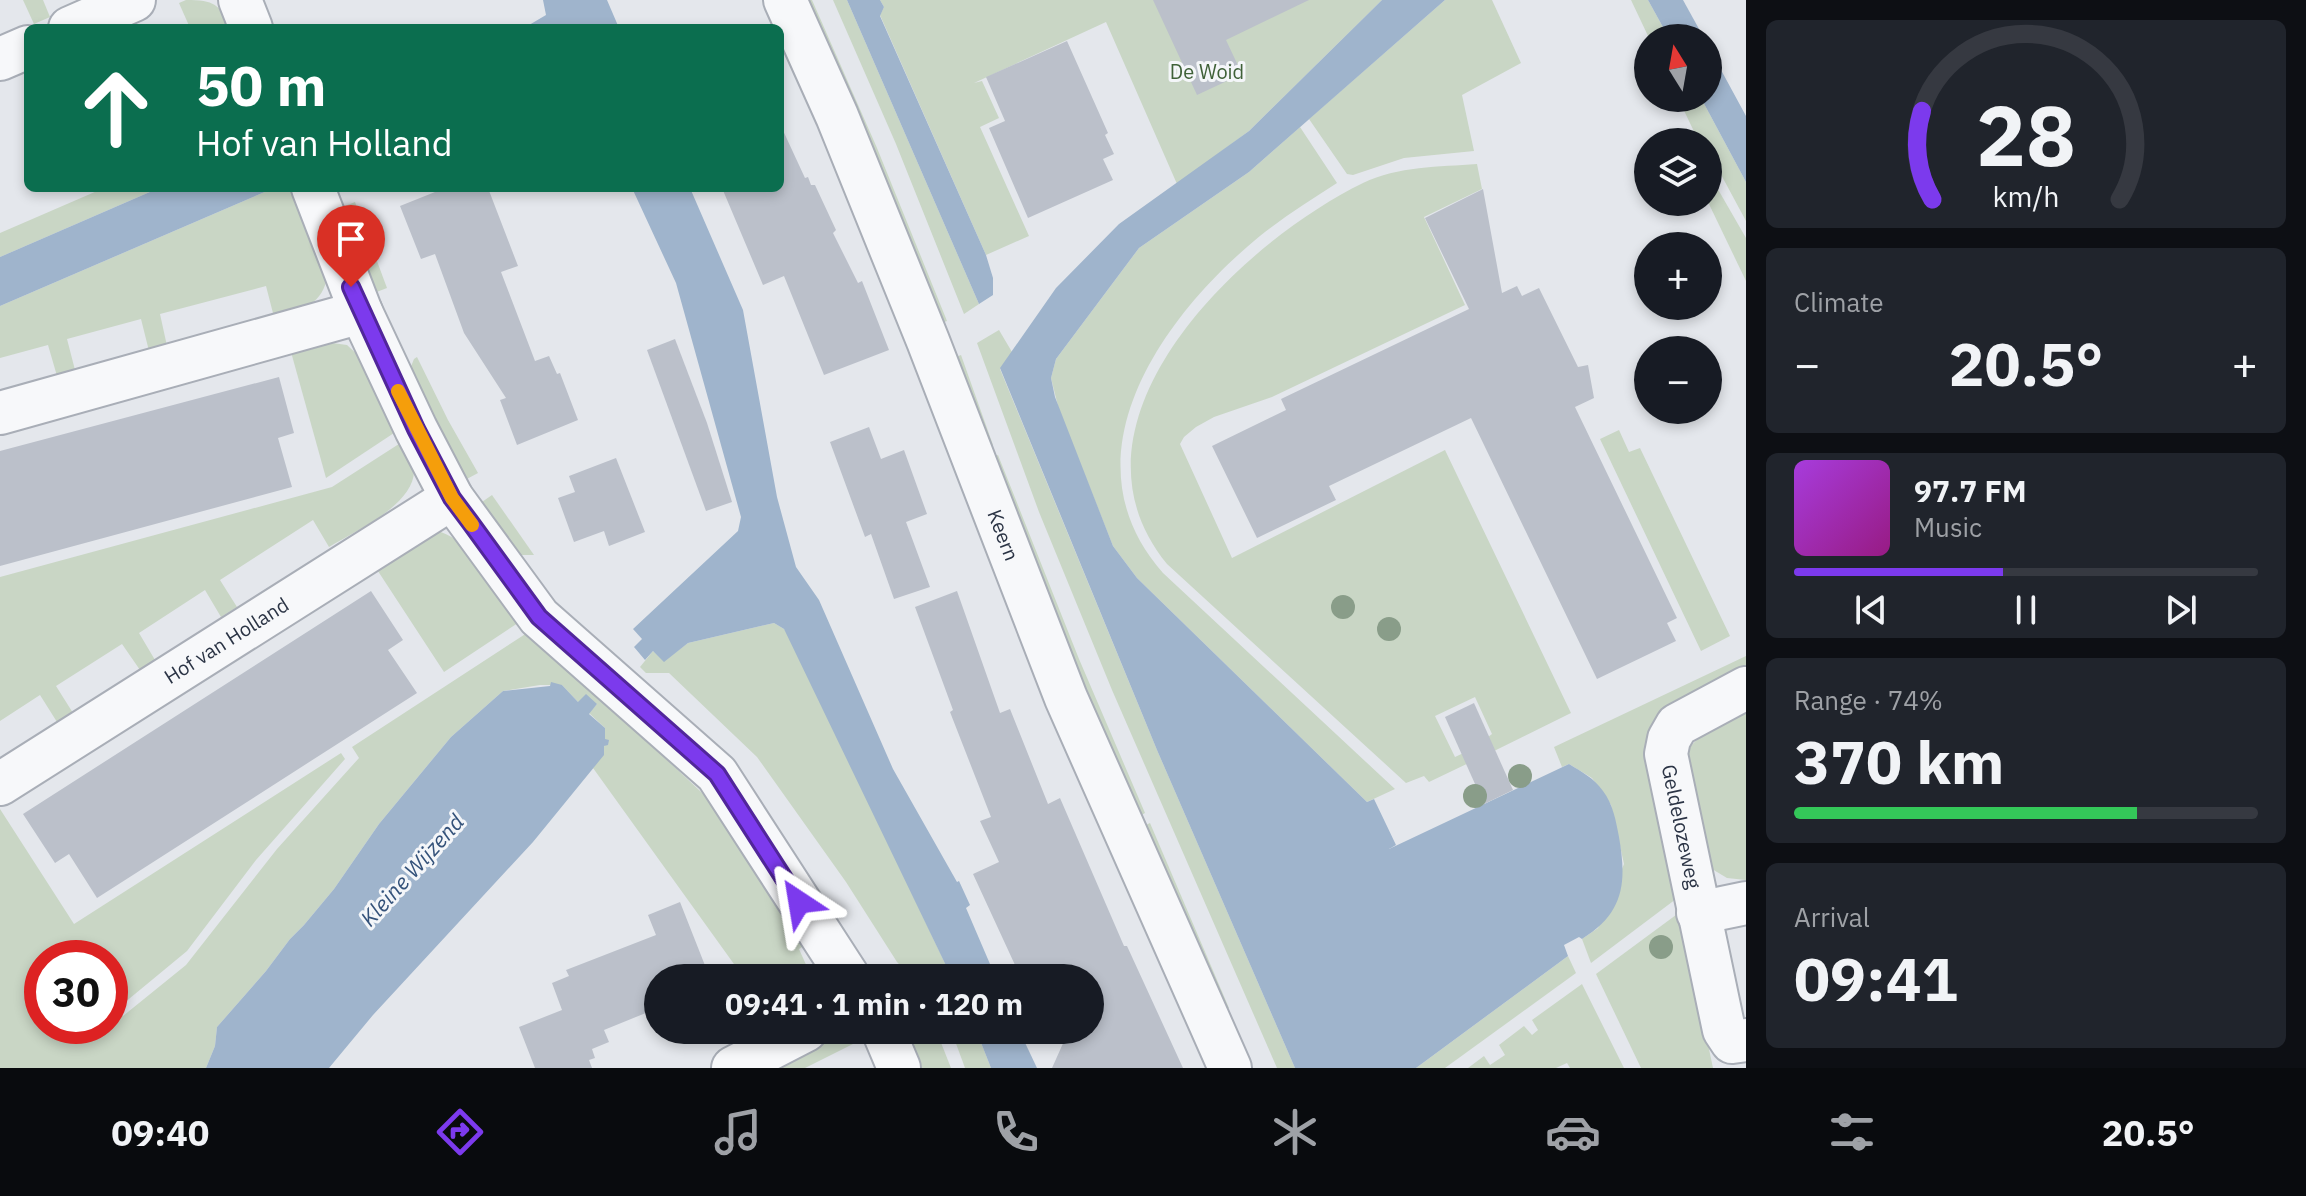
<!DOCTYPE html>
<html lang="en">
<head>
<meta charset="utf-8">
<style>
  body { margin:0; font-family:"IBM Plex Sans",sans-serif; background:#20242c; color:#f1f3f6; height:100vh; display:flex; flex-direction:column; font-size:30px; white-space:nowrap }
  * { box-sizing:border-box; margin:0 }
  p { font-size:26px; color:#9ea1a6 }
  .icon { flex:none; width:44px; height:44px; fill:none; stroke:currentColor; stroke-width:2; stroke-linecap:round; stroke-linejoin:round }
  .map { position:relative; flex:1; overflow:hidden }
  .panel { display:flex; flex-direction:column; gap:20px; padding:20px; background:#0d0f14; width:560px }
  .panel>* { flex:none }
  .top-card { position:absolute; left:24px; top:24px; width:760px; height:168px; border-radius:12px; box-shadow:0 4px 12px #0003; background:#0b6e4f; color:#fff; overflow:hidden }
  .needle { width:52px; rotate:349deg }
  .buttons { position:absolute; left:1634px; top:24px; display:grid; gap:16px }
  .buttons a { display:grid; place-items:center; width:88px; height:88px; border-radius:50%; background:#171b24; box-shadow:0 4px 12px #0003; font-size:40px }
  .speed { position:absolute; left:24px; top:940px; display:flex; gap:16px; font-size:40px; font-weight:700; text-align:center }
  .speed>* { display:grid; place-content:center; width:104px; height:104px; border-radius:50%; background:#171b24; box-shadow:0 4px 12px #0003; line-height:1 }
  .speed .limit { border:12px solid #d22; background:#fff; color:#111 }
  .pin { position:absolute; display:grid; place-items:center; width:68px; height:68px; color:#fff; margin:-82px -34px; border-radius:50% 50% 50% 0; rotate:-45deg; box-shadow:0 0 8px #0007 }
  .pin .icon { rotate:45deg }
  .me { position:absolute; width:88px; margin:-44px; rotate:327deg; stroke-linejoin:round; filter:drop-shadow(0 0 6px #0008) }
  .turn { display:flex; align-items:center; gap:28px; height:168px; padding:0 40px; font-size:36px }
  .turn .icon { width:104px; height:104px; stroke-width:2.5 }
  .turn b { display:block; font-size:56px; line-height:68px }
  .big { font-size:60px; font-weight:800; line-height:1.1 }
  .panel .tile { flex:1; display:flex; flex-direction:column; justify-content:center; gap:12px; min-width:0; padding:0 28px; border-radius:12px; background:#20242c }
  .panel .dial { align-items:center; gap:0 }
  .dial svg { height:208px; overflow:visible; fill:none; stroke:#363941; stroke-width:7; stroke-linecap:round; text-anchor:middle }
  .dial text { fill:#f1f3f6; stroke:none }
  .song { display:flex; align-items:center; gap:24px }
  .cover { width:96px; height:96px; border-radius:12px; background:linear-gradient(135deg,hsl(280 70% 55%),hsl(310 70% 35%)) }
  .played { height:8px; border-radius:4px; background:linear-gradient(90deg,#7c3aed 45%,#363941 45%) }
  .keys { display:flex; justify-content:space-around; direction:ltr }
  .heat { display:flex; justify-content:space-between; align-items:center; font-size:44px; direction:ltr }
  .charge { height:12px; border-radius:6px; background:linear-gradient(90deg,#34c759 74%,#363941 0) }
  .trip { position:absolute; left:644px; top:964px; width:460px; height:80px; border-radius:40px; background:#171b24; box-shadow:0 4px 12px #0003; font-weight:800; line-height:80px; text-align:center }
  .menu { display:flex; height:128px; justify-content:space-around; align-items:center; background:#090b0e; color:#9ea1a6 }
  .menu .icon { width:56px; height:56px }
  .menu .on { color:#7c3aed }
  .menu b { font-size:36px; color:#f1f3f6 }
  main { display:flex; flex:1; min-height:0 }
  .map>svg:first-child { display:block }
  .green { fill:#c9d6c5; fill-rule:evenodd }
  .water { fill:#9fb4cc }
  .building { fill:#bbc0ca }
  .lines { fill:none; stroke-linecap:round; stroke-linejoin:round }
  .minor-casing { stroke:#a9aeb7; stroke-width:46 }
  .minor { stroke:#f7f8fa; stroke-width:42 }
  .tree { fill:#899d89 }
  .route-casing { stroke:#51269a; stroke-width:20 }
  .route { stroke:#7c3aed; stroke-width:14 }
  .slow { stroke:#f59e0b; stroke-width:14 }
  .labels { text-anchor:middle; stroke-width:6; stroke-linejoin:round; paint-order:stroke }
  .park-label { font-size:20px; fill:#3f6138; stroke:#f4f6f9 }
  .street-label { font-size:20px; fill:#2b3445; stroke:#f4f6f9 }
  .water-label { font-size:22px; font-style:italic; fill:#34527a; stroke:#f4f6f9 }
</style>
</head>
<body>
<main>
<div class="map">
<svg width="1746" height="1068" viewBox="0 0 1746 1068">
  <rect width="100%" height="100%" fill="#e4e7ec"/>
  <g class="green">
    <path d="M23,0H43L50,17L34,24Z"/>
    <path d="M186,0C215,0 218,4 233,28H190L179,3Z"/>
    <path d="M803,0H812L877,148L947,321L939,324Z"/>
    <path d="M833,0H847L979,304L964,314L896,144Z"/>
    <path d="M880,0H1382L1249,131L1177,184L1106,22L974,83L982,81L999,118L980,127L1029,236L986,255L880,15L884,7Z"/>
    <path d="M1445,0H1492L1521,63L1462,95L1474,151L1404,158L1353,175L1347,174L1309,119Z"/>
    <path d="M1631,0H1648L1669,38H1649Z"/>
    <path d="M1678,98H1701L1746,182V221L1718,169L1708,159V142H1699Z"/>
    <path d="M1300,127L1337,183C1306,203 1275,222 1247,247C1155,327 1065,462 1163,573L1395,789L1367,802L1137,578L1113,546L1059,410L1051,378L1056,359L1139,248L1249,172Z"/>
    <path d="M1477,164L1482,189L1424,217L1465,305L1272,397L1214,417L1196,427L1184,437L1180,444L1232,558L1445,450L1571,713L1490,753L1488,737L1492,734L1475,697L1435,716L1455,757L1470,750L1475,760L1429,782L1424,776L1406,783L1167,564C1051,422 1240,243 1363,183C1398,166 1439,167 1477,164Z"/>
    <path d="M1708,172L1746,238V281L1708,202Z"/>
    <path d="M104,188H159L0,257V233Z"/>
    <path d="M274,188H295L327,279C319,309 300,308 274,317L266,286L160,314L167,346L149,351L141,319L67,339L75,370L57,376L48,345L0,358V306Z"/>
    <path d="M355,202L387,288L374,293L340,208Z"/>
    <path d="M999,330L1012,352L1000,369L1157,750L1295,1068H1277L1112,690L1039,512L977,343Z"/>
    <path d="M332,343L347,345L362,359L397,431L326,478L291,352Z"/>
    <path d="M961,355L993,445L986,448L953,358Z"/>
    <path d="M417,357L448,420L478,473L465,480L408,374L414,359Z"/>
    <path d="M1619,430L1629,452L1640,448L1730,636L1701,651L1600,439Z"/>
    <path d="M402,442C407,450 414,461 414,470C415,505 355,531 329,547L313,520L220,580L237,607L221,617L205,590L139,633L155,660L140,670L122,644L56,686L73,713L57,722L40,695L0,721V577L332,487Z"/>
    <path d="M998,455L1079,659L1145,813L1138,817L989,458Z"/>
    <path d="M492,495L534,555H515L479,504Z"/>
    <path d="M436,531C471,537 501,594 521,621L444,672L374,565Z"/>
    <path d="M774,623L784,629L792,640L952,978H912L897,962L846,882L757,757L669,673H646L640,667L653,651L664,661L688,643Z"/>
    <path d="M530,631L716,806L810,942L799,949L812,978H744L593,768C602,756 601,749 608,740H605V728L589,713L597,704L578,702L562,685H540L503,691L451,737L379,824L334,889L304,925L290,939L266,971L217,1027L215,1046L206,1068H0V809L74,924L341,753L345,759L256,860L187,951L118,1008L123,1016L186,965L277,849L359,758L352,747ZM42,958H110V1026H42Z"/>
    <path d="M1746,656V668L1674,701L1658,719L1676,899L1591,963L1582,939L1598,928L1624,864L1611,805L1592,778L1569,764L1562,767L1554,747Z"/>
    <path d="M1746,712V880L1727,878L1707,866L1682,762C1694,732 1719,726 1746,712Z"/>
    <path d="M1150,823L1229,1008L1221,1012L1142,827Z"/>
    <path d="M1680,912L1713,1068H1641L1596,974Z"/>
    <path d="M1568,956L1576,973L1445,1068H1416Z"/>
    <path d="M1582,984L1624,1068H1570L1567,1063L1556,1068H1468L1484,1056L1490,1065L1505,1055L1499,1045L1524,1026L1532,1035L1538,1030L1532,1020Z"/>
    <path d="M898,1030H936L951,1068H916Z"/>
    <path d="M951,1030H976L991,1068H965Z"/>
    <path d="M837,1038L857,1042L805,1068H771L824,1042Z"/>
  </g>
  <g class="water">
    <path d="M543,0H607L619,28H524L546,15Z"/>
    <path d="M847,0H880L884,7L880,16L986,255L993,278V295L979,304Z"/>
    <path d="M1382,0H1445L1249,172L1139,248L1056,359L1051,378L1055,397L1113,546L1137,578L1367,802L1374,799L1396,845L1389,849L1569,764C1582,772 1594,778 1603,791C1613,804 1616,821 1619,837C1627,883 1624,913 1582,939L1579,937L1564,945L1568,956L1416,1068H1295L1157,750L1000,368L1056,288L1119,224L1249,131Z"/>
    <path d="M1648,0H1683L1704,38H1669Z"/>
    <path d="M1708,46L1746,116V182L1701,98H1708Z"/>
    <path d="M159,188H274L0,306V257Z"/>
    <path d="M632,188H690L743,310L777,497L796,567L819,600L893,769L957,882L959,881L970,905L966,908L996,978H952L784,629L774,623L688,643L664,662L653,651L645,660L634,647L642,639L633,629L738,531L741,517L676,283Z"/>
    <path d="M551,682L562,685L578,702L586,694L597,704L589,714L605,728V739L609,740L608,745L604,746V755L533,842L373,1015L329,1068H206L215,1046L217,1027L266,971L290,939L304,925L334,889L379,824L451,737L503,691L550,686Z"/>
    <path d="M976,1030H1019L1037,1068H991Z"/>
  </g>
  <g class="building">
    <path d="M1153,0H1309L1226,40L1242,74L1197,95Z"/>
    <path d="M1067,41L1108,133L1105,135L1114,154L1103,159L1113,180L1028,218L989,128L1005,121L986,77Z"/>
    <path d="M780,124L805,178L808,177L811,185H815L836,230L833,233L858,283L862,281L889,350L824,375L784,276L763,285L722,188H780Z"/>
    <path d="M445,188H488L518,266L501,272L535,361L549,356L557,374L560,373L578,420L517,445L500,400L506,398L464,333L435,254L421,259L400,206Z"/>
    <path d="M1483,189L1502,293L1517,286L1522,296L1539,288L1578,367L1588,365L1594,398L1575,407L1677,618L1667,623L1676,641L1597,679L1471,418L1329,486L1336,500L1257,538L1212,446L1286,410L1281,399L1469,309L1425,218Z"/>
    <path d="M675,339L707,423L732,502L706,511L647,350Z"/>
    <path d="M279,377L294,433L278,438L292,487L0,566V451Z"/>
    <path d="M869,427L881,459L904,450L927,514L906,522L930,587L894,599L871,534L865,537L830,442Z"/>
    <path d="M616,458L645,532L609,546L604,531L574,542L558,498L575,492L569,476Z"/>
    <path d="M371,591L403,640L388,650L417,693L97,898L69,854L55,863L23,814Z"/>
    <path d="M957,591L1000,713L1010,709L1048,804L1060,798L1124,946H1127L1183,1068H1052L1069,1030H1090V978H1060L1054,964L1021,978L973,874L999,862L980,821L991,817L950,712L953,710L915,607Z"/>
    <path d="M1474,703L1513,790L1484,804L1445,717Z"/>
    <path d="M680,902L706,968L680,978H658V1008L604,1030L609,1042L592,1049L595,1058L589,1060L592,1068H535L519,1027L562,1010L552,983L569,976L566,970L656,935L648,915Z"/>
  </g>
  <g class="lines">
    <g class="minor-casing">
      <g id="minor">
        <path d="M240,0L251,28"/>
        <path id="s1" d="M785,0L837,116L928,341L1066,698L1230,1068"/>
        <path d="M70,28L134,0"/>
        <path d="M0,59L28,47"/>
        <path d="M313,188L361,312L416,429L452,498L539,617L717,774L849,978"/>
        <path d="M0,413L361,312"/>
        <path id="s2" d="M1746,688L1677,725L1669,739L1666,754L1724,1030L1732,1042L1746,1040"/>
        <path id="s3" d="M0,784L452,498"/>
        <path d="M1698,913L1746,903"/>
        <path d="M883,1030L899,1068"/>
        <path d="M733,1068L806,1030"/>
      </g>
    </g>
    <use href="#minor" class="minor"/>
  </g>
  <g class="tree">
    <circle cx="1343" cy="607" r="12"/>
    <circle cx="1389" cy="629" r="12"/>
    <circle cx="1520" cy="776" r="12"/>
    <circle cx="1475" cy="796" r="12"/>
    <circle cx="1661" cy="947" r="12"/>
  </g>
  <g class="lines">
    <g class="route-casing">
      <path id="route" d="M351,287L416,429L452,498L470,522L539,617L717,774L799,902"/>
    </g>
    <use href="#route" class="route"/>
    <path class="slow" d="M398,391L452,498L472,525"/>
  </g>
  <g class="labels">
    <g class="park-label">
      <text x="1207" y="79">De Woid</text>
    </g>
    <g class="street-label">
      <text dy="7" stroke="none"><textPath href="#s1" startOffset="578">Keern</textPath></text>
      <text dy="7" stroke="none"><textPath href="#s3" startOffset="268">Hof van Holland</textPath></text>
      <text dy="7" stroke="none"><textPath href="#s2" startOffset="184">Geldelozeweg</textPath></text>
    </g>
    <g class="water-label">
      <text transform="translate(412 870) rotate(-48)" y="8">Kleine Wijzend</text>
    </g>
  </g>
</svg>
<div class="buttons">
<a><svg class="needle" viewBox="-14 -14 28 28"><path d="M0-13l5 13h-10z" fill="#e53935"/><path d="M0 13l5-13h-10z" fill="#9ea1a6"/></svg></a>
<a><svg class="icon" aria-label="layers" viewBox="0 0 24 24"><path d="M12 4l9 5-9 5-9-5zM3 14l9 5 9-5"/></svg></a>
<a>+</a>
<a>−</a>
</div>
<div class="speed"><div class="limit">30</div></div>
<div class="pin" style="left:351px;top:287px;background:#d93025"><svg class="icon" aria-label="arrive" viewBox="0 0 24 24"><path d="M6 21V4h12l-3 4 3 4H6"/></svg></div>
<svg class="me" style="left:799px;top:902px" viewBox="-20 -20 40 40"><path d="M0-17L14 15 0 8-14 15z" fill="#7c3aed" stroke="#fff" stroke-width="4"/></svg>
<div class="trip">09:41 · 1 min · 120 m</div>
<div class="top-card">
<div class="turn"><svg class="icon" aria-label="ahead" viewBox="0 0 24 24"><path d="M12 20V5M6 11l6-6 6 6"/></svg><div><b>50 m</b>Hof van Holland</div></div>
</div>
</div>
<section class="panel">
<div class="tile dial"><svg viewBox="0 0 100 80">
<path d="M14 69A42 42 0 1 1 86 69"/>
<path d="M14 69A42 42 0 0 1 10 35" stroke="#7c3aed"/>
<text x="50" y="56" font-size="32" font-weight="700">28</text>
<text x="50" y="72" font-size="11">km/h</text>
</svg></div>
<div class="tile"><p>Climate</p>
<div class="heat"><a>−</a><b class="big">20.5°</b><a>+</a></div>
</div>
<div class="tile">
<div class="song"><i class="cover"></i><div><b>97.7 FM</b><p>Music</p></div></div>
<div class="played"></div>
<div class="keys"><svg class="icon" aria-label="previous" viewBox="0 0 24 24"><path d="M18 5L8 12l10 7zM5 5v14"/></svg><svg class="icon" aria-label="pause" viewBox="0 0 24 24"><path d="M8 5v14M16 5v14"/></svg><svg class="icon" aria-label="next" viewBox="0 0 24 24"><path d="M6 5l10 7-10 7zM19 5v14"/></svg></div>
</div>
<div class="tile"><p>Range · 74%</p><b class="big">370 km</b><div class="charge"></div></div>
<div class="tile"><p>Arrival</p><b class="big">09:41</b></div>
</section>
</main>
<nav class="menu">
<b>09:40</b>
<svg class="icon on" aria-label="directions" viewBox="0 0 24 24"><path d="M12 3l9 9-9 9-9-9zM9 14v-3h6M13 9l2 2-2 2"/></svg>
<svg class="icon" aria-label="music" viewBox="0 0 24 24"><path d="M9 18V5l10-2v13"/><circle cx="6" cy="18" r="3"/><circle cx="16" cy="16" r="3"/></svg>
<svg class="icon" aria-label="phone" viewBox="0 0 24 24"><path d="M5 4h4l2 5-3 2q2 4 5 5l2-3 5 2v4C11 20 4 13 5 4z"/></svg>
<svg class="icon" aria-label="climate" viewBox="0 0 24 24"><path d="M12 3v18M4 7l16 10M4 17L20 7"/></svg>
<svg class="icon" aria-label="car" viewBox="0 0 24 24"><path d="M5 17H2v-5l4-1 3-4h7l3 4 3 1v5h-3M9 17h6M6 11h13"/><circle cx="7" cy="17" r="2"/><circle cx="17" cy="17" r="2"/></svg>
<svg class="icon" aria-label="filters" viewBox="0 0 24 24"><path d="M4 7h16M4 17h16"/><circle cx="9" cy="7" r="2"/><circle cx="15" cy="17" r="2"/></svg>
<b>20.5°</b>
</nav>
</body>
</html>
